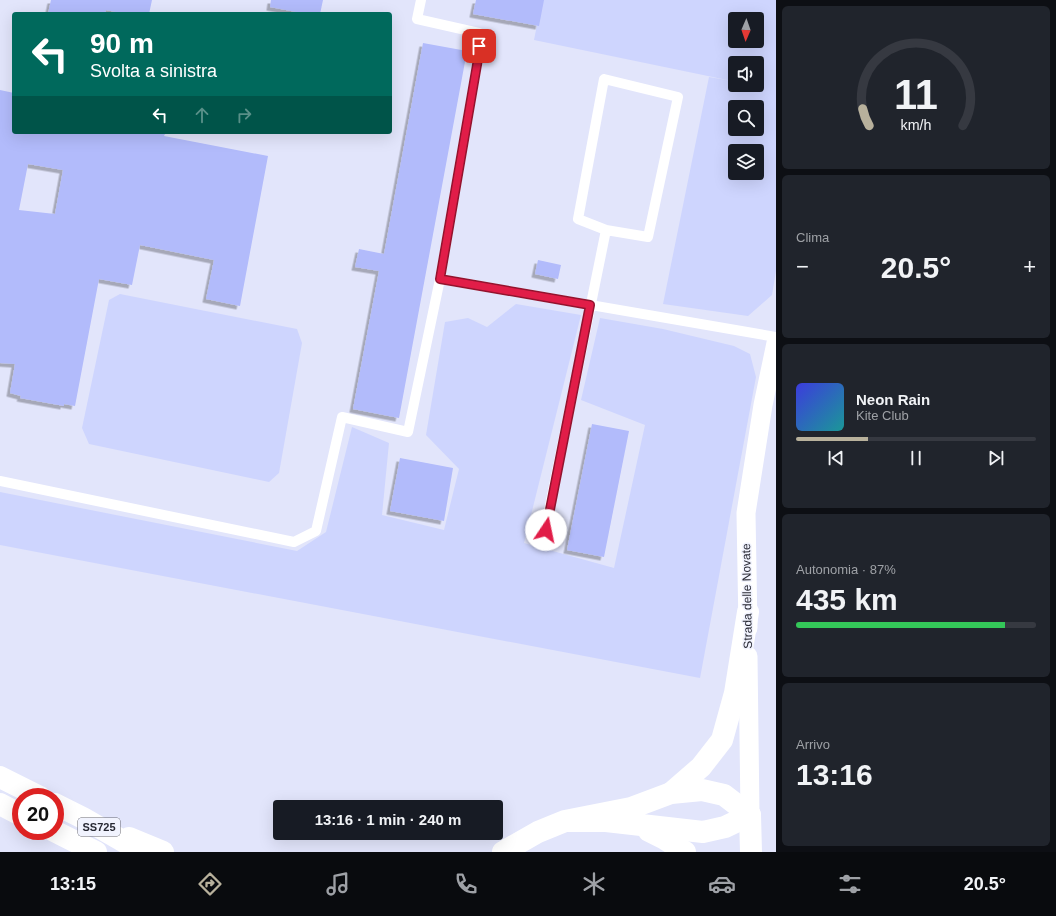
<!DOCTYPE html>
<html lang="it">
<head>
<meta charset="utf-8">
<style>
  body { margin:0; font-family:Helvetica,sans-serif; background:#20242c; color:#f1f3f6; height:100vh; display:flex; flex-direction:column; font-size:15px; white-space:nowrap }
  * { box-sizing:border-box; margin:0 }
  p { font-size:13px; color:#9ea1a6 }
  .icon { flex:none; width:22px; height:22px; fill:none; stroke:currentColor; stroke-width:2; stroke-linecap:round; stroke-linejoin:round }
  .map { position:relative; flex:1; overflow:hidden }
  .drawer { display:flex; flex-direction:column; gap:6px; padding:6px; background:#0d0f14; width:280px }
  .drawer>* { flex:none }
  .banner { position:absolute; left:12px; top:12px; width:380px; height:122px; border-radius:4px; box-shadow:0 4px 16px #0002; background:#00695c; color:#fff; overflow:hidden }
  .needle { width:26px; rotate:182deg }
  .buttons { position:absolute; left:728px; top:12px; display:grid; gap:8px }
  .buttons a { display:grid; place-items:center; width:36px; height:36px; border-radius:4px; background:#171b24; box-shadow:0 4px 16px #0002; font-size:20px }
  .speed { position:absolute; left:12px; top:788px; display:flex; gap:8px; font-size:20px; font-weight:700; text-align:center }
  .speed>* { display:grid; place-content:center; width:52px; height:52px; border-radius:50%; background:#171b24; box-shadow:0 4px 16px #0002; line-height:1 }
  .speed .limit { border:6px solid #d22; background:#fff; color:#111 }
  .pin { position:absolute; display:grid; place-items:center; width:34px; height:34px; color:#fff; margin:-17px; border-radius:8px; box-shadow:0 2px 6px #0006 }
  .me { position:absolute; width:44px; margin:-22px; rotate:11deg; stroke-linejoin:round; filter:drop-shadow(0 0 3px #0008) }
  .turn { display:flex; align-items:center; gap:14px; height:84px; padding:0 12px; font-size:18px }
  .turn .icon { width:52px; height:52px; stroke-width:2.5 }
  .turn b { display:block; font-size:28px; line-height:34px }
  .lanes { display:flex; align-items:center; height:38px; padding:0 12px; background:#0003; justify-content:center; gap:20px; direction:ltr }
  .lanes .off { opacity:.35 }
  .big { font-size:30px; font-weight:600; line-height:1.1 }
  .drawer .card { flex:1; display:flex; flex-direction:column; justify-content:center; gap:6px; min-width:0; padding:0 14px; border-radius:6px; background:#20242c }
  .drawer .dial { align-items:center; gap:0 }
  .dial svg { height:104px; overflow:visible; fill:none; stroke:#363941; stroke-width:7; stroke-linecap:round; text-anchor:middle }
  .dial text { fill:#f1f3f6; stroke:none }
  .song { display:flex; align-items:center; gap:12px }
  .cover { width:48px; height:48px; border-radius:6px; background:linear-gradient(135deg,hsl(240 70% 55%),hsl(180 70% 35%)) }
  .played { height:4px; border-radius:2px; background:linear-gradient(90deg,#b8b19c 30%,#363941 30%) }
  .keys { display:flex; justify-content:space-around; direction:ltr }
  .heat { display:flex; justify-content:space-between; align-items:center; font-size:22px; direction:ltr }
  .charge { height:6px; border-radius:3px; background:linear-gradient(90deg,#34c759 87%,#363941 0) }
  .trip { position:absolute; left:273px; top:800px; width:230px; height:40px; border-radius:4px; background:#171b24; box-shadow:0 4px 16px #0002; font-weight:600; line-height:40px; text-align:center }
  .dock { display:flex; height:64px; justify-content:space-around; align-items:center; background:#090b0e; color:#9ea1a6 }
  .dock .icon { width:28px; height:28px }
  .dock .current { color:#b8b19c }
  .dock b { font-size:18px; color:#f1f3f6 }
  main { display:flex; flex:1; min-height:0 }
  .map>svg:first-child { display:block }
  .green { fill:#ced5fe; fill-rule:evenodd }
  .building { fill:#b2bbfb; fill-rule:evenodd; filter:url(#shadow) }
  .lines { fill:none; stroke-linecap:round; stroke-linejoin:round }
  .service { stroke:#fff; stroke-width:10 }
  .minor { stroke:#fff; stroke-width:19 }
  .tertiary { stroke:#fff; stroke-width:22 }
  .trunk { stroke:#fff; stroke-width:22 }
  .route-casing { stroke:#92132f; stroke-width:10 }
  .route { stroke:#e11d48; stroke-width:7 }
  .labels { text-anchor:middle; stroke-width:3; stroke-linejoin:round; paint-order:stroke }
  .shield { fill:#f1f3fe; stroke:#64656f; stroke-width:1 }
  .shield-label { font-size:11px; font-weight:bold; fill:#272832 }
  .street-label { font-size:12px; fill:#272832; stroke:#f1f3fe }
</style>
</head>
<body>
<main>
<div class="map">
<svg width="776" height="852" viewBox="0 0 776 852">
  <defs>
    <filter id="shadow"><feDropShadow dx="-3.5" dy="3.5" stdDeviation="0" flood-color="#0004"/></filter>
  </defs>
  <rect width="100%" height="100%" fill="#e2e5fb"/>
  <g class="green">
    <path d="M542,0H776V271L772,295L748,316L663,304L709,77L732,81L534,40ZM735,19H757V41H735ZM735,63H757V85H735ZM735,107H757V129H735ZM735,151H757V173H735Z"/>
    <path d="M120,294L297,329L302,343L279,473L269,482L89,444L82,428L109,300Z"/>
    <path d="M516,304L581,315L524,543L614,568L645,425L581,400L600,318L663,329L734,346L750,354L756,377L700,678L0,545V492L297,551L326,532L352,427L389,443L382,515L444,530L459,469L426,435L445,322L468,318L487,327Z"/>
  </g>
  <g class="building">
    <path d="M51,0H152L149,14H126L106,10L105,14H48Z"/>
    <path d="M271,0H323L320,14H307L270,7Z"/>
    <path d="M476,0H544L539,26L473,14Z"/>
    <path d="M423,43L467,51L399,418L353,409L379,271L355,267L359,249L384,254Z"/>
    <path d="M0,90L14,93V132H155L165,134L164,136L268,156L240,306L206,299L214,260L140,245L132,285L99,279L75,406L64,404V406L20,398L21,396L10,393L15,364L0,363ZM28,164L63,170L55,214L19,210Z"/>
    <path d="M538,260L561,265L558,279L535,274Z"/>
    <path d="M592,424L629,431L604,557L567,550Z"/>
    <path d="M400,458L453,468L444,521L390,511Z"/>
  </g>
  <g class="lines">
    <g class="service">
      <path d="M421,0L417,19L479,33L478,59L440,279"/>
      <path d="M0,481L294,542L316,531L342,417L408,432L440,279L776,337"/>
      <path d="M545,530L606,230L578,219L604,79L678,97L648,237L606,230"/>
    </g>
    <g class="minor">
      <path d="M748,628L746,513L763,405L776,343"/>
      <path d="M748,656L750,815"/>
    </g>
    <path class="tertiary" d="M750,815L751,852"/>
    <g class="trunk">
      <path d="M0,777L40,797"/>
      <path d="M671,793L701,767L722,740L735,693L748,612"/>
      <path d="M0,804L21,815"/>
      <path d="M55,804L83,818L142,852"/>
      <path d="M54,831L96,852"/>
      <path d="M649,831L665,839L685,852"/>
      <path d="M129,838L163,852"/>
      <path d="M503,852L538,832L565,821L631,808L671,793L702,790L724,795L750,815L725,827L703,832L606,821H565"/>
    </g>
  </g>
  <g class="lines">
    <g class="route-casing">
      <path id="route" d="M479,46L478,59L440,279L590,305L546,530"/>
    </g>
    <use href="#route" class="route"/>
  </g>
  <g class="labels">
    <rect class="shield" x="78" y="818" width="42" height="18" rx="3"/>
    <g class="shield-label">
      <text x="99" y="831">SS725</text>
    </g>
    <g class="street-label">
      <text transform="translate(747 596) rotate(-91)" y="4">Strada delle Novate</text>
    </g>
  </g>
</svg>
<div class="buttons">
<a><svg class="needle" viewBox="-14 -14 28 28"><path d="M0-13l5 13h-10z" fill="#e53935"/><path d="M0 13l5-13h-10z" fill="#9ea1a6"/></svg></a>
<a><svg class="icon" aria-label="sound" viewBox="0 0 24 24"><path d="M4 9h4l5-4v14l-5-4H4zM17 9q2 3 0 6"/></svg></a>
<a><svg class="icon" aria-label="search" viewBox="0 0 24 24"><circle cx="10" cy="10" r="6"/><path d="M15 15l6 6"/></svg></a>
<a><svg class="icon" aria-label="layers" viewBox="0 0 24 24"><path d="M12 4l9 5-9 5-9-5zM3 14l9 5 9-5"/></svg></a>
</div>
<div class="speed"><div class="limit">20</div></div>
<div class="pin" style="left:479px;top:46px;background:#d93025"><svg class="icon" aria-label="arrive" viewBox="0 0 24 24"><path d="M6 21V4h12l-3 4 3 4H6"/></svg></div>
<svg class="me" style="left:546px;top:530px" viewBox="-20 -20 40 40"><circle r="19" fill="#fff"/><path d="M0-13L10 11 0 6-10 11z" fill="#e11d48"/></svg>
<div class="trip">13:16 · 1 min · 240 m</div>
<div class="banner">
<div class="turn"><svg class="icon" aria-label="left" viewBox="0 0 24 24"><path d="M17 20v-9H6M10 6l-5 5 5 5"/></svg><div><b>90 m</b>Svolta a sinistra</div></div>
<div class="lanes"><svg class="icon" aria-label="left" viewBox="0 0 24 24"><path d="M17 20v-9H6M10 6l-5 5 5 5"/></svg><svg class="icon off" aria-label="ahead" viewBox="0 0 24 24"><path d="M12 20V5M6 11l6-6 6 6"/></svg><svg class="icon off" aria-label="right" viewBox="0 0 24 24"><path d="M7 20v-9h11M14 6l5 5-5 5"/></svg></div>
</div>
</div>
<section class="drawer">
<div class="card dial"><svg viewBox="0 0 100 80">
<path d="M14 69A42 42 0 1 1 86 69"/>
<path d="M14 69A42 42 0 0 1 9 56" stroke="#b8b19c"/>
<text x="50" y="56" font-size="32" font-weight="700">11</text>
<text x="50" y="72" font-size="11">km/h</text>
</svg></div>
<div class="card"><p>Clima</p>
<div class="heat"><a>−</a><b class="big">20.5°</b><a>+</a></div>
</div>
<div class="card">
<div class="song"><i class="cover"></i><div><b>Neon Rain</b><p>Kite Club</p></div></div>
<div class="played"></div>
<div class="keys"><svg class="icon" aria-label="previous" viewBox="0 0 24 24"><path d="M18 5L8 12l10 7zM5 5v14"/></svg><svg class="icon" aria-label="pause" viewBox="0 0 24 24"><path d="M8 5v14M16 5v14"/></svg><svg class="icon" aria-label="next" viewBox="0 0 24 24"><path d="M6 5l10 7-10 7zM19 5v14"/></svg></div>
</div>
<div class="card"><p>Autonomia · 87%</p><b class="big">435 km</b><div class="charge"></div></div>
<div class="card"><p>Arrivo</p><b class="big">13:16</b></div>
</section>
</main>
<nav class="dock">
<b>13:15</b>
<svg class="icon current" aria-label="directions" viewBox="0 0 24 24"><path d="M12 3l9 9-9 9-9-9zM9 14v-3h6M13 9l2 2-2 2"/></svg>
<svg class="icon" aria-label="music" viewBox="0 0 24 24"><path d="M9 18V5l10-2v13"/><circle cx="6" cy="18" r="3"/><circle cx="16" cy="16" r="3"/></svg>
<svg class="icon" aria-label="phone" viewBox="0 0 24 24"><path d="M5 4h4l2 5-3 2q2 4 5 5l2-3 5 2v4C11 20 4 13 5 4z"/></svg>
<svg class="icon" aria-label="climate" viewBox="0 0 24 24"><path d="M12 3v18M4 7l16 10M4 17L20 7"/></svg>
<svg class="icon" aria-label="car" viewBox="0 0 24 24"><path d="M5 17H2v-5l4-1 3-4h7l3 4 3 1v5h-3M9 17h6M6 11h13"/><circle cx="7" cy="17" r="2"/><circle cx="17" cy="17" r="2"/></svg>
<svg class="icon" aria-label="filters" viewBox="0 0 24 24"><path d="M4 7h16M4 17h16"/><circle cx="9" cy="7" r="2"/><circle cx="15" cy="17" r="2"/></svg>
<b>20.5°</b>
</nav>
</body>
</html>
